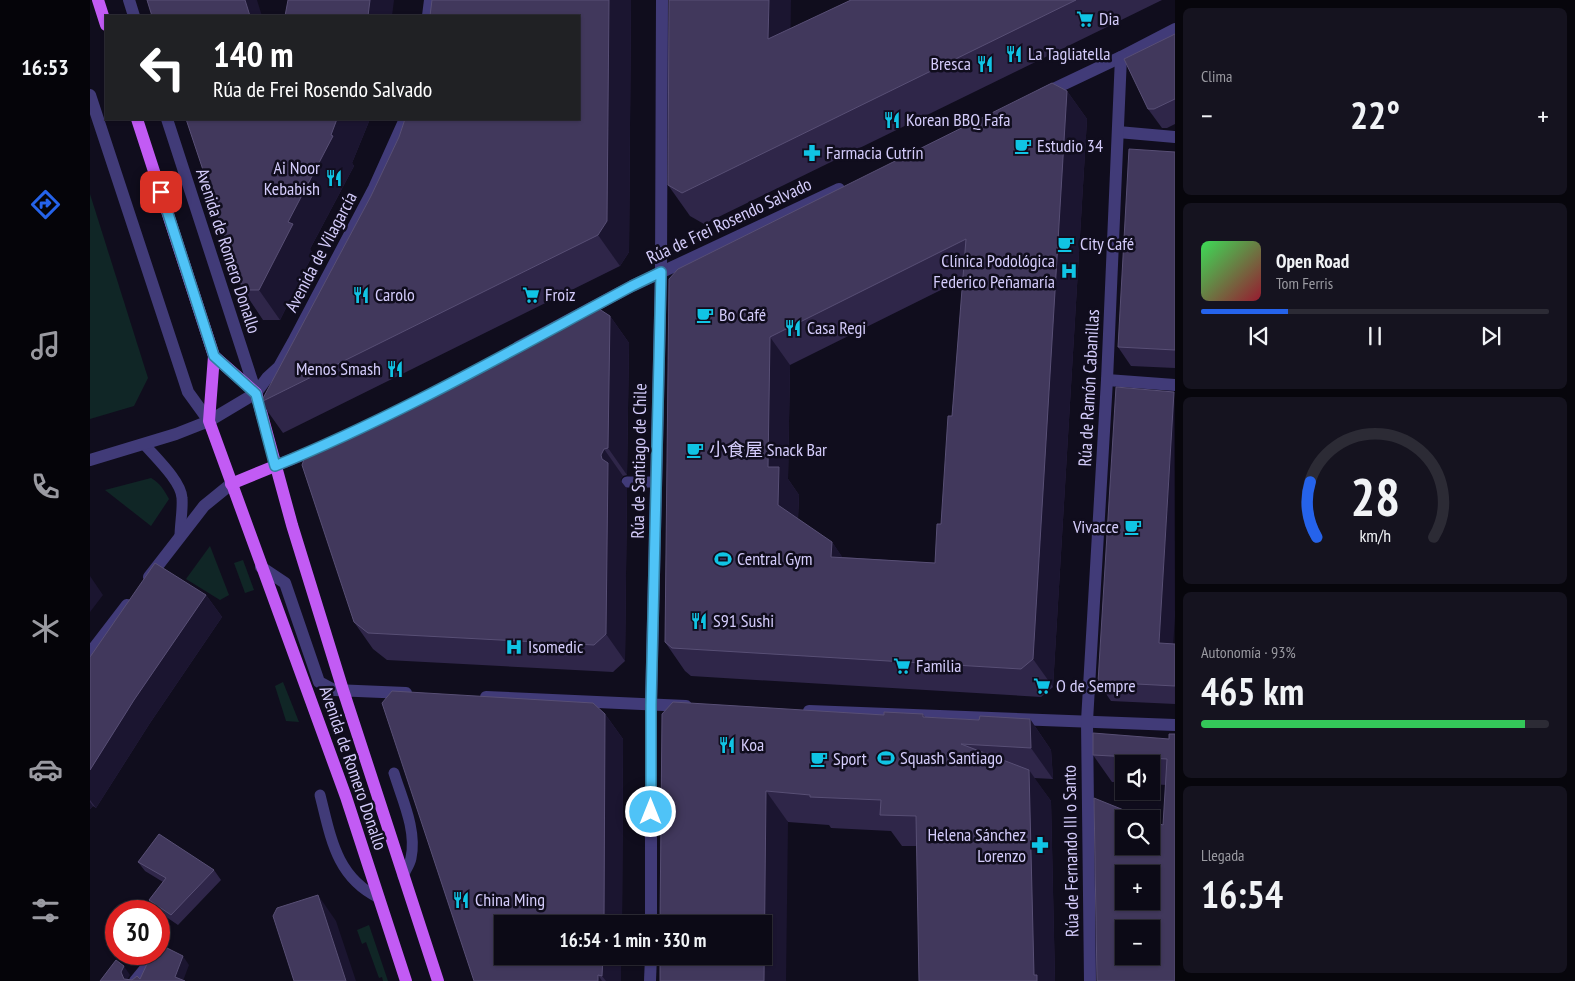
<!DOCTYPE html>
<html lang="es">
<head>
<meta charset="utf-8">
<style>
  body { margin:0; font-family:"PT Sans Narrow","Noto Sans SC",sans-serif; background:#15131f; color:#f1f3f6; height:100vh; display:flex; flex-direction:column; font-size:19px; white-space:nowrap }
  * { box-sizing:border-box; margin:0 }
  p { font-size:16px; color:#9a9aa1 }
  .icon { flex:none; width:28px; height:28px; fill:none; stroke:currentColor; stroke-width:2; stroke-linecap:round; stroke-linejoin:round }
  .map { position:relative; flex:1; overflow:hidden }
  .drawer { display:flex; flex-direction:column; gap:8px; padding:8px; background:#07060c; width:400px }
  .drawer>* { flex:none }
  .banner { position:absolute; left:15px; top:15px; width:475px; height:105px; border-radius:0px; box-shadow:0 1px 4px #0004,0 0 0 1px #2c2b35; background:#202124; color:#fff; overflow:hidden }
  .tools { position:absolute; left:1025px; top:755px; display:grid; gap:10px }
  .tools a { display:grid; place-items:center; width:45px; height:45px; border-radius:0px; background:#0c0a16; box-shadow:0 1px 4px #0004,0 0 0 1px #2c2b35; font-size:25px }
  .speed { position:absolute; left:15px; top:900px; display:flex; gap:10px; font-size:25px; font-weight:700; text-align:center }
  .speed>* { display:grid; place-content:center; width:65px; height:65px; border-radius:50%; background:#0c0a16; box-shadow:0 1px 4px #0004,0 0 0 1px #2c2b35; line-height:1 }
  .speed .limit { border:8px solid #d22; background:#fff; color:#111 }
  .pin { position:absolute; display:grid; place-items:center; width:42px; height:42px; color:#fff; margin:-21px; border-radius:10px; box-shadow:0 2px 8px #0006 }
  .me { position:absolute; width:55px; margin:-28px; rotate:0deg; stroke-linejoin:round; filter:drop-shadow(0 0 4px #0008) }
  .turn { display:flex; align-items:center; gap:18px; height:105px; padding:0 25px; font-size:22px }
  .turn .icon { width:65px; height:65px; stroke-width:2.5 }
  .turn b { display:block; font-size:35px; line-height:42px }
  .big { font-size:38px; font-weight:700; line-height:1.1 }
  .drawer .card { flex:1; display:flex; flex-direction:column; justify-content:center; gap:8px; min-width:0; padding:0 18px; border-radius:8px; background:#15131f }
  .drawer .dial { align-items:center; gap:0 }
  .dial svg { height:130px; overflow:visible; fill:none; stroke:#2c2b35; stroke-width:7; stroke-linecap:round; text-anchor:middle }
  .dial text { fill:#f1f3f6; stroke:none }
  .song { display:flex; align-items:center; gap:15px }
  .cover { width:60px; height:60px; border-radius:8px; background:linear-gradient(135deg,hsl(130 70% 55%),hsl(350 70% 35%)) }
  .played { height:5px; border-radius:2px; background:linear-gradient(90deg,#2563eb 25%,#2c2b35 25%) }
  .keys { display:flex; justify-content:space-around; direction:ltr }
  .heat { display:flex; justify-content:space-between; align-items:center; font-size:28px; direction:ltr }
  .charge { height:8px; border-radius:4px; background:linear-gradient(90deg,#34c759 93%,#2c2b35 0) }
  .trip { position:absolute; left:404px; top:915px; width:278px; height:50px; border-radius:0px; background:#0c0a16; box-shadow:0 1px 4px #0004,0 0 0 1px #2c2b35; font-weight:700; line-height:50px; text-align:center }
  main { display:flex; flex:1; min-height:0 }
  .menu { display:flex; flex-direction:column; width:90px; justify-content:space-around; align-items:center; background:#050409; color:#9a9aa1 }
  .menu .icon { width:35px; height:35px }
  .menu .on { color:#2563eb }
  .menu b { font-size:22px; color:#f1f3f6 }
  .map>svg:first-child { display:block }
  .green { fill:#102626 }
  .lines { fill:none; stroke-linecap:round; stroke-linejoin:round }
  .service { stroke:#413b78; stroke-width:11 }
  .pedestrian { stroke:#413b78; stroke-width:12 }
  .minor { stroke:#413b78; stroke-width:12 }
  .tertiary { stroke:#413b78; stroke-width:12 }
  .primary { stroke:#c25bf4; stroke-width:12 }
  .wall { fill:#2f2649; fill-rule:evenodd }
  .shaded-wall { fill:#1b1530 }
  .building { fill:#41385c; stroke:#584f75; fill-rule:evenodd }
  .route-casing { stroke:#337fa1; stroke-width:12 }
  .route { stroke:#4fc3f7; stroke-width:9 }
  .labels { text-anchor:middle; stroke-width:5; stroke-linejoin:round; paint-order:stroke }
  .poi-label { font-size:18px; fill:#d4ccfb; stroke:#100d1d; text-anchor:start }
  .street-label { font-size:18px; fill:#d4ccfb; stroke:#100d1d }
</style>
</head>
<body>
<main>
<nav class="menu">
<b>16:53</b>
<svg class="icon on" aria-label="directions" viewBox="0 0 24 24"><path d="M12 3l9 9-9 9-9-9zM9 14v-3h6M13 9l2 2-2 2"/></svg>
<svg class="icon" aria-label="music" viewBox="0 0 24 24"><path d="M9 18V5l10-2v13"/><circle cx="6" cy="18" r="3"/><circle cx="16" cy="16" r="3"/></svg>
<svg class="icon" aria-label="phone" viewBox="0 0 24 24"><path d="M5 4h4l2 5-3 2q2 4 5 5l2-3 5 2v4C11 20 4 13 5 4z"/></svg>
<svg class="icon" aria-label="climate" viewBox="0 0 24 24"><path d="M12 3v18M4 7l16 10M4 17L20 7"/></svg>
<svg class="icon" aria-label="car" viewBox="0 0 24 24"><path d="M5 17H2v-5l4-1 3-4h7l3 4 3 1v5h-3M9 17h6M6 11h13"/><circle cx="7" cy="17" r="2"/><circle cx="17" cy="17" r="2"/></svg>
<svg class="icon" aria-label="filters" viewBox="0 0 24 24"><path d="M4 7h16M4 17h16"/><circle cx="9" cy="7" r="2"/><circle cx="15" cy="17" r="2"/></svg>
</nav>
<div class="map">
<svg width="1085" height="981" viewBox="0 0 1085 981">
  <rect width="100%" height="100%" fill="#100d1d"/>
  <g class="green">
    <path d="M0,194L58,378L44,406L0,419Z"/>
    <path d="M61,478C70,483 74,490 79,499L61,526L15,490Z"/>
    <path d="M120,546L139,595L130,600L96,579Z"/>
    <path d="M153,560L164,590L155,593L144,563Z"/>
    <path d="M193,682L209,722L196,721L185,686Z"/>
    <path d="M279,925L298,981H293L292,977L289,978L276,942L272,944L267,930Z"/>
  </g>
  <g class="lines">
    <g class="service">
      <path d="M54,444C65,457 91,481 92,498C93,510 90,524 90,537"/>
      <path d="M537,482H566"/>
      <path d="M304,773C312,799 327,830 321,858C320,864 315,871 313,876"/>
      <path d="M230,795C241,838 246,877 289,898"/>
    </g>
    <g class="pedestrian">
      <path d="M1028,132L1085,137"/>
      <path d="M1017,380L1085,385"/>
    </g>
    <g class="minor">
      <path d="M338,16L340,0"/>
      <path d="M953,94L1031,57L1085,29"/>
      <path d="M428,347L542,286L749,189"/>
      <path d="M166,393L177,378L189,367L203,342L284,188L315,119"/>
      <path d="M185,466L230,448"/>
      <path d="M171,567L195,583L229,682L244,690L316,693"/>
      <path d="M59,577L114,506L141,484"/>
      <path d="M0,653L37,605"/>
      <path d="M396,697L596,706"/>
      <path d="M719,711L1085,725"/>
      <path d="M561,924V705L571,272L572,0"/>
      <path d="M45,981L63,959"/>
      <path d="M560,981L561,956"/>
      <path d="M1000,981L997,721L1017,380L1031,57"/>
    </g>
    <g class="tertiary">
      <path d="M39,0L44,16"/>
      <path d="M0,95L98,392L119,421"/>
      <path d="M0,460L86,434L119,421L166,393L77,119"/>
    </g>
    <g class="primary">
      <path d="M8,0L16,25"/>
      <path d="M47,119L124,356L119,421L256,797L316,981"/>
      <path d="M124,356L166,393L202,525L253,690L348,981"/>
      <path d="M141,484L185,466"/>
    </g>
  </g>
  <g class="wall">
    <path d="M342,0H541L539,252L530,266L193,433L171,402L489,119Z"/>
    <path d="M761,0H1072L614,224L600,216L578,185L701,29Z"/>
    <path d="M1085,34V124L1077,128H1072L1058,109Z"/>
    <path d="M977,91L997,119L963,687L951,697L601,676L595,671L575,642L579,279ZM873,279L862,416L851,524L845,563L752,557L742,542L708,519L709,495L698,479L700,365Z"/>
    <path d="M96,119H280L262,163L264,166L220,249L223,254L190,320H173L153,290Z"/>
    <path d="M1085,152V368L1041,366L1028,347Z"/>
    <path d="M520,316L539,343L537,475L533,476L530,480L537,489L535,661L523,672L297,660L283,649L264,622Z"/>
    <path d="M116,595L132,617L60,723L6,808L3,806L0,809V657Z"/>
    <path d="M1083,644H1085V704L1021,701L1008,682Z"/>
    <path d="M515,714L533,739L532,924H412L531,956V981H384Z"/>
    <path d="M572,714L794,715L833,714L835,717L889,720L940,719L961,750L963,779L944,778L961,801L965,981H829L827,846H812L801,831L741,828L739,825L698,822Z"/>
    <path d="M1079,739L1073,825L1076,785L1061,784V764H1034V782H1022L1003,755Z"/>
    <path d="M48,862L124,870L131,880L88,925L66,910L59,900L73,882L55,871Z"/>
  </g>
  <g class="shaded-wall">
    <path d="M155,0H167L172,16H160Z"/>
    <path d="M280,0H304L302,16H278Z"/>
    <path d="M519,0H541L539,252L530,266L508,235Z"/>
    <path d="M679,0H701L700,71L678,39Z"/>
    <path d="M977,91L997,119L963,687L943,659Z"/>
    <path d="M247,119H280L262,163L264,166L220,249L223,254L190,320L169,290L198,222L241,135Z"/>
    <path d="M520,316L539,343L537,475L518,448Z"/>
    <path d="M680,337L700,365L698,479L709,495L707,534L688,505L678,467Z"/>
    <path d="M1084,392L1085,617L1082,662L1069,643Z"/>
    <path d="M514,449L533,476L530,480L537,489L535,661L516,634L511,455Z"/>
    <path d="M742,542L762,571L741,557Z"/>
    <path d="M0,576L13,595L0,612Z"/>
    <path d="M116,595L132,617L60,723L6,808L0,800V770L44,700Z"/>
    <path d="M515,714L533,739L532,924H514Z"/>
    <path d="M940,719L961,750L963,779L941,748Z"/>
    <path d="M939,770L961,801L965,981H947L944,975Z"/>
    <path d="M676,791L698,822L696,981H674Z"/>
    <path d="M0,802L3,806L0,809Z"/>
    <path d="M228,895L246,921L266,981H256Z"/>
    <path d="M93,956L99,965L93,981L85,977Z"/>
    <path d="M513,956H531V981H516L512,976Z"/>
    <path d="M34,966L40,975L37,980L36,981L31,972Z"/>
    <path d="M508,975L512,981H508Z"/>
  </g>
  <g class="building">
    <path d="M57,0H155L160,16H62Z"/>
    <path d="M198,0H280L278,16H195Z"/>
    <path d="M342,0H519L517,221L508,235L171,402L281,196L309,137L315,119H489V16H340Z"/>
    <path d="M579,0H679L678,39L761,0H986L592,193L578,185Z"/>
    <path d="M1085,34V99L1064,109H1058L1034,59Z"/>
    <path d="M962,83L977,91L943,659L931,669L582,648L575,642L579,279L588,269ZM876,239L862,416H858L851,524H847L845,563L741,557L742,542L688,505L689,467H678L680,337Z"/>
    <path d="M96,119H247L241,135L243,136L198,222L203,224L169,290H153Z"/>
    <path d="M1039,149L1085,152V350L1028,347Z"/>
    <path d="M506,307L520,316L518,448L514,449L511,455L512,459L518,463L516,634L504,645L278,633L264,622L212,465L217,451Z"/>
    <path d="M1026,387L1084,392L1069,643L1085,644V686L1008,682Z"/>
    <path d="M65,563L116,595L44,700L0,770V657Z"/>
    <path d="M302,691L503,703L515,714L514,924H412V956H513L512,976L508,975V981H384L292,703Z"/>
    <path d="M583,702L794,715V712L833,714V717L889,720L890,716L940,719L941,748L871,744L939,770L944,975H947V981H829L826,816L790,815L791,800L720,797V795L676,791L674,981H570V956H672V924H570L572,714Z"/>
    <path d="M1003,733L1079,739V734H1085V981H1007L1004,798L1056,819H1034V846H1061V821L1073,825L1077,759L1003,755ZM1034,874H1061V901H1034ZM1034,929H1061V956H1034Z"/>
    <path d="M69,834L124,870L81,915L59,900L76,878L48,862Z"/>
    <path d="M228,895L256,981H204L183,916L187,908Z"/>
    <path d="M69,944L93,956L85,977L95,981H10L26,960L34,966L31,972L34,979L42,980L47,976L50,979L57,964L64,954H69Z"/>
  </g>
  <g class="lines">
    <g class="route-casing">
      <path id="route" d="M71,192L124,356L166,394L185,466C308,416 424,349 542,286L571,272L561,705V812"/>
    </g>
    <use href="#route" class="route"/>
  </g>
  <defs>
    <g id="supermarket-bare" transform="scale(1.35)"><path d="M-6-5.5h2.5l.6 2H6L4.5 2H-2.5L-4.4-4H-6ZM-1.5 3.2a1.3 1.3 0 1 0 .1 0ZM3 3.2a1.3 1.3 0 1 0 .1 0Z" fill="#10c4e4" stroke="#100d1d" stroke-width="2.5" paint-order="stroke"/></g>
    <g id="restaurant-bare" transform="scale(1.35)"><path d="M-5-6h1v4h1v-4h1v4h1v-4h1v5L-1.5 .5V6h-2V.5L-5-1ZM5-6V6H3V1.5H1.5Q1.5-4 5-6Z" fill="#10c4e4" stroke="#100d1d" stroke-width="2.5" paint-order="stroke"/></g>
    <g id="cafe-bare" transform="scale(1.35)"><path d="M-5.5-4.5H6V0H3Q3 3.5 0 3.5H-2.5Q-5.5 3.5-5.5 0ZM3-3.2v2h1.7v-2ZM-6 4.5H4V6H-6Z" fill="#10c4e4" stroke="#100d1d" stroke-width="2.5" paint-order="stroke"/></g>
    <g id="pharmacy-bare" transform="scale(1.35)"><path d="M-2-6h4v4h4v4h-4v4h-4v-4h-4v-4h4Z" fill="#10c4e4" stroke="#100d1d" stroke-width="2.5" paint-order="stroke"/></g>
    <g id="hospital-bare" transform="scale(1.35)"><path d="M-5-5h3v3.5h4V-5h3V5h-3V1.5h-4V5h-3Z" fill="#10c4e4" stroke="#100d1d" stroke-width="2.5" paint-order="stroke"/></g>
    <g id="stadium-bare" transform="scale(1.35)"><path d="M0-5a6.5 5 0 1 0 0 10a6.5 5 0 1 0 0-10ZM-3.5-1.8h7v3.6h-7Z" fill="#10c4e4" stroke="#100d1d" stroke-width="2.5" paint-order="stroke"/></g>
  </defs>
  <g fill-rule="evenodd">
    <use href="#supermarket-bare" x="995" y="19"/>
    <use href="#restaurant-bare" x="924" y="54"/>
    <use href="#restaurant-bare" x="895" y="64"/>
    <use href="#restaurant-bare" x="802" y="120"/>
    <use href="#cafe-bare" x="933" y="146"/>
    <use href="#pharmacy-bare" x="722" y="153"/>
    <use href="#restaurant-bare" x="244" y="178"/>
    <use href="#cafe-bare" x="976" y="244"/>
    <use href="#hospital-bare" x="979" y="271"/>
    <use href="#restaurant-bare" x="271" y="295"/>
    <use href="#supermarket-bare" x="441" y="295"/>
    <use href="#cafe-bare" x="615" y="315"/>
    <use href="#restaurant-bare" x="703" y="328"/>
    <use href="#restaurant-bare" x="305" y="369"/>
    <use href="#cafe-bare" x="605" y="450"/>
    <use href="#cafe-bare" x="1043" y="527"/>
    <use href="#stadium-bare" x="633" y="559"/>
    <use href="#restaurant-bare" x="609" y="621"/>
    <use href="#hospital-bare" x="424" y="647"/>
    <use href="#supermarket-bare" x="812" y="666"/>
    <use href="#supermarket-bare" x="952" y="686"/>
    <use href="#restaurant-bare" x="637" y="745"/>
    <use href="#stadium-bare" x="796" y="758"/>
    <use href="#cafe-bare" x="729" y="759"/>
    <use href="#pharmacy-bare" x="950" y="845"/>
    <use href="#restaurant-bare" x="371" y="900"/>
  </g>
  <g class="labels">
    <g class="poi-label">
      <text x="1009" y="25">Dia</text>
      <text x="938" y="60">La Tagliatella</text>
      <text x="881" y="70" text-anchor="end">Bresca</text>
      <text x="816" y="126">Korean BBQ Fafa</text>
      <text x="947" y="152">Estudio 34</text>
      <text x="736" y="159">Farmacia Cutrín</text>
      <text x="230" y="174" text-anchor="end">Ai Noor<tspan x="230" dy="21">Kebabish</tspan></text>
      <text x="990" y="250">City Café</text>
      <text x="965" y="267" text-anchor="end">Clínica Podológica<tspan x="965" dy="21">Federico Peñamaría</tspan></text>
      <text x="285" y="301">Carolo</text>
      <text x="455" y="301">Froiz</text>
      <text x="629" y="321">Bo Café</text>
      <text x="717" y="334">Casa Regi</text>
      <text x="291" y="375" text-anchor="end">Menos Smash</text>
      <text x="619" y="456">小食屋 Snack Bar</text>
      <text x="1029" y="533" text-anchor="end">Vivacce</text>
      <text x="647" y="565">Central Gym</text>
      <text x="623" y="627">S91 Sushi</text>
      <text x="438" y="653">Isomedic</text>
      <text x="826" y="672">Familia</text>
      <text x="966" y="692">O de Sempre</text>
      <text x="651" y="751">Koa</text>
      <text x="810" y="764">Squash Santiago</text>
      <text x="743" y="765">Sport</text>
      <text x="936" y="841" text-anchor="end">Helena Sánchez<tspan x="936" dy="21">Lorenzo</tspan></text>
      <text x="385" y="906">China Ming</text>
    </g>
    <g class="street-label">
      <text transform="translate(639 221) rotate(-25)" y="6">Rúa de Frei Rosendo Salvado</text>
      <text transform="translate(138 251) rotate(72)" y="6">Avenida de Romero Donallo</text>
      <text transform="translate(231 252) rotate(-62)" y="6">Avenida de Vilagarcía</text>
      <text transform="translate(999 388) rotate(-87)" y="6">Rúa de Ramón Cabanillas</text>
      <text transform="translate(549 461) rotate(-89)" y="6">Rúa de Santiago de Chile</text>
      <text transform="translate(263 768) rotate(71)" y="6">Avenida de Romero Donallo</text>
      <text transform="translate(981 851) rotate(-91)" y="6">Rúa de Fernando III o Santo</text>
    </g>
  </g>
</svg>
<div class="tools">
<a><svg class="icon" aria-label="sound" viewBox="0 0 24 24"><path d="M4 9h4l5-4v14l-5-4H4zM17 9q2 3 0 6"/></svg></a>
<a><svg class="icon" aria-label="search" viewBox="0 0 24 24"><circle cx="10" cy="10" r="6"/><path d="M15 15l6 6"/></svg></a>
<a>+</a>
<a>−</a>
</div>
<div class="speed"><div class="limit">30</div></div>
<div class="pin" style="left:71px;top:192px;background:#d93025"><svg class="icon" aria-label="arrive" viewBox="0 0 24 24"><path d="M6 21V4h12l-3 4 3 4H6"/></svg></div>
<svg class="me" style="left:561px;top:812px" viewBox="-20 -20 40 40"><circle r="17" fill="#4fc3f7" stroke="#fff" stroke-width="3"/><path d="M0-11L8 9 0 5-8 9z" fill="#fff"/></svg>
<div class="trip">16:54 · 1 min · 330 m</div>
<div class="banner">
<div class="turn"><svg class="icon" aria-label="left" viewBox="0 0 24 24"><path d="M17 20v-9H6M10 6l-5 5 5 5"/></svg><div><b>140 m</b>Rúa de Frei Rosendo Salvado</div></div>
</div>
</div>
<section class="drawer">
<div class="card"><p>Clima</p>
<div class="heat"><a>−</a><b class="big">22°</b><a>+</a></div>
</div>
<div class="card">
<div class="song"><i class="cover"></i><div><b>Open Road</b><p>Tom Ferris</p></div></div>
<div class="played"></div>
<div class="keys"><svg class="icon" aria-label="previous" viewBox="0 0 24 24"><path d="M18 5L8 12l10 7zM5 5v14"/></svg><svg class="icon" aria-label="pause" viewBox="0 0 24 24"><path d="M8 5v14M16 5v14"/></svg><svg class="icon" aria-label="next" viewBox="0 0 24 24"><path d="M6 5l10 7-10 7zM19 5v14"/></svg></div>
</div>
<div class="card dial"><svg viewBox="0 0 100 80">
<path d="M14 69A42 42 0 1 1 86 69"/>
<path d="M14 69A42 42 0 0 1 10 35" stroke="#2563eb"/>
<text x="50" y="56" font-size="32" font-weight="700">28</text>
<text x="50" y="72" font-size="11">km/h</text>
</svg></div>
<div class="card"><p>Autonomía · 93%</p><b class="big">465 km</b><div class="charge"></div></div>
<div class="card"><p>Llegada</p><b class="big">16:54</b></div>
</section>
</main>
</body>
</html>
